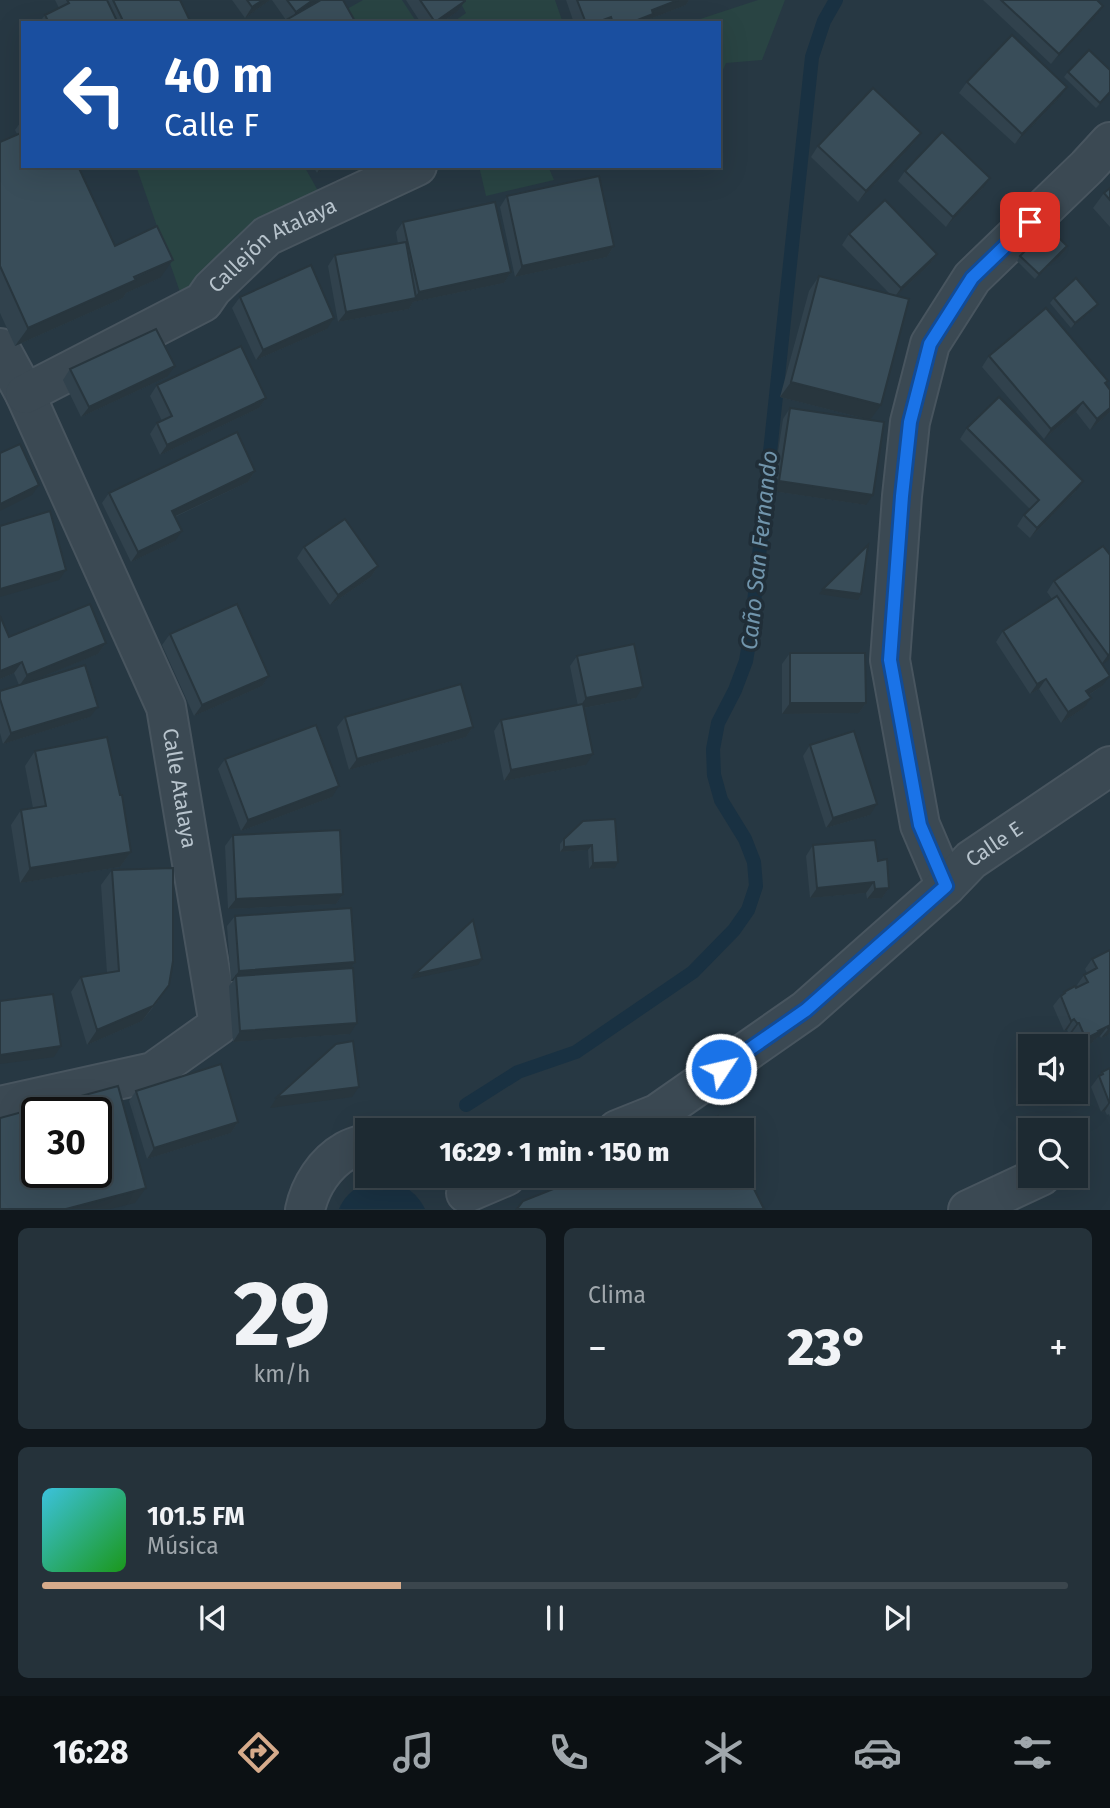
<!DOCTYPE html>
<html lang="es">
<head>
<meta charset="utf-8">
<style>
  body { margin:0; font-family:"Fira Sans",sans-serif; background:#25323a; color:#f1f3f6; height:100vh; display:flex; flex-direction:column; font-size:26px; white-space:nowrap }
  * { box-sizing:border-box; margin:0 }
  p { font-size:23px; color:#a0a7ac }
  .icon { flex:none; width:38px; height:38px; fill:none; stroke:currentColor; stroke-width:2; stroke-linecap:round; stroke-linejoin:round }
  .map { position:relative; height:1210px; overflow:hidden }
  .sheet { display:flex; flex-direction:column; gap:18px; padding:18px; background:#10171c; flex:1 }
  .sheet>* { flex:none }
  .top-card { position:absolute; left:21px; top:21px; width:700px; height:147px; border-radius:0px; box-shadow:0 7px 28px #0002,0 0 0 2px #3b464d; background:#1a4fa0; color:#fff; overflow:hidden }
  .fabs { position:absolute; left:1018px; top:1034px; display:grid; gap:14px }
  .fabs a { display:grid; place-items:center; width:70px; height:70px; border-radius:0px; background:#1d2a32; box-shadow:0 7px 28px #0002,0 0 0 2px #3b464d; font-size:35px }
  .speed { position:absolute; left:21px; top:1097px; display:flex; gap:14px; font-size:35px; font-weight:700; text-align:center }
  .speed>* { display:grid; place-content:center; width:91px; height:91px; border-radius:50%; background:#1d2a32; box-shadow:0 7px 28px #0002,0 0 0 2px #3b464d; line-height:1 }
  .speed .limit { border:4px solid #111; border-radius:10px; background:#fff; color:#111 }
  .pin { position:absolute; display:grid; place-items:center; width:60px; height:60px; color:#fff; margin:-30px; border-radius:14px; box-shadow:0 4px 10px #0006 }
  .me { position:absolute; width:77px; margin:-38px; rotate:55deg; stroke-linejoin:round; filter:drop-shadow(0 0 5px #0008) }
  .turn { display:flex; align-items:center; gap:24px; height:147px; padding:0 28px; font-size:32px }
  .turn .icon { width:91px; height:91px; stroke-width:2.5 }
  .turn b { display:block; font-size:49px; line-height:60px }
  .big { font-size:52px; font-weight:800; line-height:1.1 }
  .sheet .widget { flex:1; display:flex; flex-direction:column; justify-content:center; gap:10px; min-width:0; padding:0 24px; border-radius:10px; background:#25323a }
  .sheet .dial { align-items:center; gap:0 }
  .dial b { font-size:91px; line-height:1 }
  .song { display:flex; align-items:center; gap:21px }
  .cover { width:84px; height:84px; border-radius:10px; background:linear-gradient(135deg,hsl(190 70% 55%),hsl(120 70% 35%)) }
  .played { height:7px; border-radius:4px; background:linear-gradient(90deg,#d6ab8b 35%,#3b464d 35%) }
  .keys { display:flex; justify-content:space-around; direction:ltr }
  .heat { display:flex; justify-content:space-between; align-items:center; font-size:38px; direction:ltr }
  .sheet .tiles { flex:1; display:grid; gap:18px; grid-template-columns:1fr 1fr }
  .widget:last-child { grid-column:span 2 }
  .trip { position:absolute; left:355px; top:1118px; width:399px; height:70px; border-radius:0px; background:#1d2a32; box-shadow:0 7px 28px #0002,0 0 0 2px #3b464d; font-weight:800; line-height:70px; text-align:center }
  .tab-bar { display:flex; height:112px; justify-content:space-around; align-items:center; background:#0c1114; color:#a0a7ac }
  .tab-bar .icon { width:49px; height:49px }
  .tab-bar .selected { color:#d6ab8b }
  .tab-bar b { font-size:32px; color:#f1f3f6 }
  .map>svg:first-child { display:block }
  .green { fill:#294443 }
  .water { fill:#193142 }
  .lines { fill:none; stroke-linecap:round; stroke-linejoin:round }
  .stream { stroke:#193142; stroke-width:14 }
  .minor-casing { stroke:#48555f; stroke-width:42 }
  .minor { stroke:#3b4953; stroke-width:38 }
  .wall { fill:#31424d }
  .shaded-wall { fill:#28363e }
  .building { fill:#394d59; stroke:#28363e; stroke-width:2; fill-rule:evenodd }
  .route-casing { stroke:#114b97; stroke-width:18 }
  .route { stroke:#1a73e8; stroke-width:12 }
  .labels { text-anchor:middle; stroke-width:7; stroke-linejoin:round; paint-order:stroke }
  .street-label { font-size:21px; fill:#b8c4cd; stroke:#202e38 }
  .water-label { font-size:23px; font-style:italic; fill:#7195ac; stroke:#202e38 }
</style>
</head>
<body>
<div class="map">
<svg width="1110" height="1210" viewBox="0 0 1110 1210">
  <rect width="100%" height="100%" fill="#273843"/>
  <g class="green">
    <path d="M363,0H402L417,23H354L347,9Z"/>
    <path d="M459,0H555L563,23H452L466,13Z"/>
    <path d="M758,0H785L762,60L726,63L719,79V23H688Z"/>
    <path d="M136,166H304L321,196L193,291L180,292Z"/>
    <path d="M479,166H548L554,180L486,196Z"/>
  </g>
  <path class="water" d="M383,1180C403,1184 416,1191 425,1209H339C347,1190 362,1183 383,1180Z"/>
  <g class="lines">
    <path class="stream" d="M466,1105L518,1072L576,1052L693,972L734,930L748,910L756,886L754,862L745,839L721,800L714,775L713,749L718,723L735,690L746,661L751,631L812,57L824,21L836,0"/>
    <g class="minor-casing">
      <g id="minor">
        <path id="s1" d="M0,348L25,394L166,707L219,1025L153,1072L0,1106"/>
        <path id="s2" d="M25,394L203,302L212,289L267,236L417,166"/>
        <path d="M946,886L920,825L890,660L902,496L910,422L930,344L972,278L1087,167L1110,142"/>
        <path id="s3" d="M617,1130L657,1114L806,1010L946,886L971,860L1110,766"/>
        <path d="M466,1193L506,1176"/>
        <path d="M305,1210C310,1186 325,1163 346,1151C353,1147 361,1145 368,1143"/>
        <path d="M968,1210L1041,1176"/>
      </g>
    </g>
    <use href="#minor" class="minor"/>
  </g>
  <g class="wall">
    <path d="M55,0H180L191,23H39L45,15L59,8Z"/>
    <path d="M232,0H270L245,18Z"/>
    <path d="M272,0H320L286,20Z"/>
    <path d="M406,0H465L458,11L441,23H421Z"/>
    <path d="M566,0H689L686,5L650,19L647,23H574Z"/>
    <path d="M983,0H1097L1103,6L1096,16L1051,64Z"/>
    <path d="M1110,70V93L1096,108L1064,77L1068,72Z"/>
    <path d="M967,82L1060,97L1015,144L959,93Z"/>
    <path d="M23,119V166L115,246L160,278L126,293L123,298L15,346L0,313V142L17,134L15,130Z"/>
    <path d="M921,133L914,143L858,202L811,157L818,146Z"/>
    <path d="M313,166H328L317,173Z"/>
    <path d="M905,171L983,188L946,227L898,181Z"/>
    <path d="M1110,188V227L1093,208L1104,193Z"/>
    <path d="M507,196L614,246L607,257L515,277L500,207Z"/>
    <path d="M403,222L511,272L504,283L413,302L409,309L338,322L328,266L335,255L398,244L396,232Z"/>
    <path d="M849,234L937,254L930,264L896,296L870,420L780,397L809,291L819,276L890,294L842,245Z"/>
    <path d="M1067,246L1064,252L1035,279L1017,261L1020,256Z"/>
    <path d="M240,297L327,329L256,360L232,308Z"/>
    <path d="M1054,298L1094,309L1071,328L1050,303Z"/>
    <path d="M989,356L1106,384L1110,390V412L1090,430L1076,412L1044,439L982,367Z"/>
    <path d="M70,369L167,377L81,417L63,380Z"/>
    <path d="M157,385L266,398L259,408L160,455L150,434L157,423L162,421L150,396Z"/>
    <path d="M790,408L866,505L772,491L783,419Z"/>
    <path d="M967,428L1076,491L1030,538L1017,526L1024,515L1030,509L960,439Z"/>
    <path d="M255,471L248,482L175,517V541L131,562L102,503L109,493Z"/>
    <path d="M304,547L378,566L371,577L330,605L297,558Z"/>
    <path d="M1110,555V659L1102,664V686L1089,695L1084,708L1061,723L1039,689L1030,694L996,642L1003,631L1052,599L1047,592L1054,581Z"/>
    <path d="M0,616L9,637L106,643L98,654L23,684L90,717L3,744L0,733V691L19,685L14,673L0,679Z"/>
    <path d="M170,634L269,676L262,686L194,716L162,645Z"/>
    <path d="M790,653L866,703L859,713L782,714V664Z"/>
    <path d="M577,656L636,698L584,708L586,765L504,781L494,731L501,720L578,706L570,666Z"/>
    <path d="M345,717L473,727L466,737L349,770L337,727Z"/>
    <path d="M810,745L870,815L826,828L803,756Z"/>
    <path d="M35,751L131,852L120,867L20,883L11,825L21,810L33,808L25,766Z"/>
    <path d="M225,759L332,797L241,831L218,769Z"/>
    <path d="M583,821L615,868L589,869L588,850L560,852V844L564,839Z"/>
    <path d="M233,835L343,894L336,904L228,909L225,846Z"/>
    <path d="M813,845L878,861L889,888L882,898L867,899L866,893L810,898L806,856Z"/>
    <path d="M112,870L159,1000L142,1021L87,1045L71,992L81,977L107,973L101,885Z"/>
    <path d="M235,916L355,962L351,968L350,1034L233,1042L229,986L233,981H231L227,926Z"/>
    <path d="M1110,950V1032L1107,1036L1101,1038L1100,1036L1094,1040L1092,1043L1081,1048L1078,1047L1071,1034H1069L1067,1030L1064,1031L1053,1006L1064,992L1078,987L1077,985L1084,975L1087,973L1085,969L1092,959Z"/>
    <path d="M1110,1068V1117L1109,1114L1107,1115L1105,1111L1101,1112L1091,1087L1102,1072Z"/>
    <path d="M136,1091L238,1122L231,1133L147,1159L129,1101Z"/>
  </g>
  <g class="shaded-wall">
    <path d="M263,0H270L245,18L252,7Z"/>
    <path d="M313,0H320L289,23L296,12Z"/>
    <path d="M678,0H689L686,5L650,19L647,23H630L652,10Z"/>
    <path d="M465,1L458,11L441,23H435Z"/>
    <path d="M1103,6L1096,16L1051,64L1059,54Z"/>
    <path d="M611,17L607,23H595Z"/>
    <path d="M1067,87L1060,97L1015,144L1022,134Z"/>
    <path d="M921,133L914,143L858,202L866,191Z"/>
    <path d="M321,166H328L317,173Z"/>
    <path d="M990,178L983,188L946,227L953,217Z"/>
    <path d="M614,246L607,257L515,277L522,266Z"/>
    <path d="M1067,246L1064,252L1035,279L1039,274Z"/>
    <path d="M937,254L930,264L894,298L901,288Z"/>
    <path d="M173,260L160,278L126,293L123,298L15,346L28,328Z"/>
    <path d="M511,272L504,283L413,302L409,309L338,322L346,312L414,298L419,292Z"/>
    <path d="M1098,304L1094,309L1071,328L1075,323Z"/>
    <path d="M334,318L327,329L256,360L263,350Z"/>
    <path d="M175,366L167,377L81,417L89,407Z"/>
    <path d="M791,382L881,405L870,420L780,397Z"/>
    <path d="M266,398L259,408L160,455L167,445Z"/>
    <path d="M1083,402L1076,412L1044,439L1051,429Z"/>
    <path d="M1110,408V412L1090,430L1097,419Z"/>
    <path d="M255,471L248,482L165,521L172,511Z"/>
    <path d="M779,481L873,495L866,505L772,491Z"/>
    <path d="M1083,481L1076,491L1030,538L1037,528Z"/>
    <path d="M39,485L32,495L0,511V504Z"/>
    <path d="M182,531L175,541L131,562L138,552Z"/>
    <path d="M378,566L371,577L330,605L338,595Z"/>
    <path d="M66,570L59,580L0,597V589Z"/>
    <path d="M823,589L861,594L858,600L819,594Z"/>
    <path d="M106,643L98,654L19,686L27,675Z"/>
    <path d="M1110,654V659L1100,666L1108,655Z"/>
    <path d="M22,662L14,673L0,679V671Z"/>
    <path d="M269,676L262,686L194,716L202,705Z"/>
    <path d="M1110,676L1102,686L1079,701L1086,691Z"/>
    <path d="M1046,679L1039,689L1030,694L1037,684Z"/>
    <path d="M643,687L636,698L578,709L586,698Z"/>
    <path d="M1091,698L1084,708L1061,723L1068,712Z"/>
    <path d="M790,703H866L859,713L782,714Z"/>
    <path d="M98,707L90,717L3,744L11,733Z"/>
    <path d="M473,727L466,737L349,770L357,759Z"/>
    <path d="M593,754L586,765L504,781L511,770Z"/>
    <path d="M339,786L332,797L241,831L248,820Z"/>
    <path d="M877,804L870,815L826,828L833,818Z"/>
    <path d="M592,845L588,850L560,852L564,847Z"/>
    <path d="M131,852L120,867L20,883L30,868Z"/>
    <path d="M618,862L615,868L589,869L593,863Z"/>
    <path d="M874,882L866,893L810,898L817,888Z"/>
    <path d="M889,888L882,898L867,899L875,889Z"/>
    <path d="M343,894L336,904L228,909L236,899Z"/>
    <path d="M482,959L478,965L411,979L415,974Z"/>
    <path d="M355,962L348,973L236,976L233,981H231L239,971Z"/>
    <path d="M169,985L142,1021L87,1045L97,1030Z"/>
    <path d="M1074,1019L1067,1030L1064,1031L1071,1021Z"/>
    <path d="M357,1023L350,1034L233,1042L240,1031Z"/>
    <path d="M1077,1023H1079L1071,1034H1069Z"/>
    <path d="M1108,1026L1100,1036L1094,1040L1092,1043L1081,1048L1078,1047L1085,1037Z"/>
    <path d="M1110,1027V1032L1107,1036L1101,1038Z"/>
    <path d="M61,1046L54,1057L0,1064V1055Z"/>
    <path d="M359,1087L352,1097L270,1108L277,1097Z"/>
    <path d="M1110,1101V1103L1105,1111L1101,1112Z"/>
    <path d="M238,1122L231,1133L147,1159L154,1148Z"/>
    <path d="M146,1188L135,1203L110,1209H66Z"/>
  </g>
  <g class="building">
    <path d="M67,0H107L118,23H49L45,15L69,3Z"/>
    <path d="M113,0H180L191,23H124Z"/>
    <path d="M247,0H263L252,7Z"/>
    <path d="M287,0H313L296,12Z"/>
    <path d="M321,0H343L356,23H281Z"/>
    <path d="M420,0H465V1L435,22Z"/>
    <path d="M577,0H678L652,10L653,14L630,23H613L611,17L595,23H586Z"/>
    <path d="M1001,0H1097L1103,6L1059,54Z"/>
    <path d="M1012,35L1067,87L1022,134L967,82Z"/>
    <path d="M1089,50L1110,70V92L1100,103L1068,72Z"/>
    <path d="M873,88L921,133L866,191L818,146Z"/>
    <path d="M23,132V166H78L115,246L157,226L173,260L134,277L136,280L28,328L0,266V142Z"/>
    <path d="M942,132L990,178L953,217L905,171Z"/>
    <path d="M599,176L614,246L522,266L507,196Z"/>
    <path d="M1110,188V200L1104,193Z"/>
    <path d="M885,200L937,254L901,288L849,234Z"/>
    <path d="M495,202L511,272L419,292L403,222Z"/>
    <path d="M1049,228L1067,246L1039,274L1020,256Z"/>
    <path d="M406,242L416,298L346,312L335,255Z"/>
    <path d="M311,265L334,318L263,350L240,297Z"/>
    <path d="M819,276L909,299L881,405L791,382Z"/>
    <path d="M1076,278L1098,304L1075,323L1054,298Z"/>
    <path d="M1046,308L1108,381L1105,383L1110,390V408L1097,419L1083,402L1051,429L989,356Z"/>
    <path d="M156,329L175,366L89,407L70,369Z"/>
    <path d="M241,346L266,398L167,445L157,423L172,416L157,385Z"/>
    <path d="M999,397L1083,481L1037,528L1024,515L1039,500L967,428Z"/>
    <path d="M790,408L884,422L873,495L779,481Z"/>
    <path d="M237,432L255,471L172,511L182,531L138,552L109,493Z"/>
    <path d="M20,444L39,485L0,504V453Z"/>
    <path d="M50,511L66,570L0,589V526Z"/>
    <path d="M345,519L378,566L338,595L304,547Z"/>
    <path d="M868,545L861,594L823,589Z"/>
    <path d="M1103,546L1110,555V654L1108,655L1054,581Z"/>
    <path d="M1057,596L1110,676L1086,691L1091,698L1068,712L1046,679L1037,684L1003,631Z"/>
    <path d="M90,604L106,643L27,675L22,662L0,671V616L9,637Z"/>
    <path d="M237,604L269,676L202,705L170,634Z"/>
    <path d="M634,644L643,687L586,698L577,656Z"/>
    <path d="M790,653H865L866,703H790Z"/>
    <path d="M85,665L98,707L11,733L0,699V691Z"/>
    <path d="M461,684L473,727L357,759L345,717Z"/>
    <path d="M583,704L593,754L511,770L501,720Z"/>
    <path d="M316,725L339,786L248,820L225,759Z"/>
    <path d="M854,731L877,804L833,818L810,745Z"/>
    <path d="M107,737L120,795H122L131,852L30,868L21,810L46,806L35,751Z"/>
    <path d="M615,819L618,862L593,863L592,845L564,847V839L583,821Z"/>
    <path d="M340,830L343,894L236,899L233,835Z"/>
    <path d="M875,840L878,861L887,859L889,888L875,889L874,882L817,888L813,845Z"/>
    <path d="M173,868V961L169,985L153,1006L97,1030L81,977L119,971L112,870Z"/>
    <path d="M351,908L355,962L239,971L235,916Z"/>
    <path d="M473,920L482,959L415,974Z"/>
    <path d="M1110,950V1027L1108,1028V1026L1098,1031L1099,1032L1089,1037H1085L1079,1023H1077L1074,1019L1071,1021L1061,996L1065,993L1064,992L1075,986L1076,988L1088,982L1084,975L1097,968L1092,959Z"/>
    <path d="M353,968L357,1023L240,1031L236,976Z"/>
    <path d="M53,994L61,1046L0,1055V1001Z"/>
    <path d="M353,1041L359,1087L277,1097L336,1044Z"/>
    <path d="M221,1064L238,1122L154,1148L136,1091Z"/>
    <path d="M1110,1068V1101L1109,1102L1099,1076L1103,1074L1102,1072Z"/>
    <path d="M118,1086L146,1188L66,1209H0V1118ZM37,1113H96V1172H37Z"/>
    <path d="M718,1116L725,1130H686Z"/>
    <path d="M742,1165L764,1209H517L523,1201L586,1176H742Z"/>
  </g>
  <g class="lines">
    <g class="route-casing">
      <path id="route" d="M721,1069L806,1010L946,886L920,825L890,660L902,496L910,422L930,344L972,278L1030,222"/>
    </g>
    <use href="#route" class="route"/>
  </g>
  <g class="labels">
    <g class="street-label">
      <text dy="7" stroke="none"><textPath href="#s2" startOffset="292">Callejón Atalaya</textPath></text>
      <text dy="7" stroke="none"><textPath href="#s1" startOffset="478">Calle Atalaya</textPath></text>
      <text dy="7" stroke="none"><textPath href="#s3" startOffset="476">Calle E</textPath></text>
    </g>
    <g class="water-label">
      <text transform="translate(759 550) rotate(-84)" y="8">Caño San Fernando</text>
    </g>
  </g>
</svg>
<div class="fabs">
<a><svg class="icon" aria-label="sound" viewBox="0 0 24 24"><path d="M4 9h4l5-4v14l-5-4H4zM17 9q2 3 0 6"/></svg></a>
<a><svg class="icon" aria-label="search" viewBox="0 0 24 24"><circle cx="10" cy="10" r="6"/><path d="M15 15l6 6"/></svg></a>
</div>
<div class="speed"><div class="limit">30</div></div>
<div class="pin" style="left:1030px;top:222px;background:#d93025"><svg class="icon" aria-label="arrive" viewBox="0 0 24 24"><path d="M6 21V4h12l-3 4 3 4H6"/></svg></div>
<svg class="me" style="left:721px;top:1069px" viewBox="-20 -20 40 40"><circle r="17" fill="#1a73e8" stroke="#fff" stroke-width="3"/><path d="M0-11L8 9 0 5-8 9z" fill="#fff"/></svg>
<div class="trip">16:29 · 1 min · 150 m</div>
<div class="top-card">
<div class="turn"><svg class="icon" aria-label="left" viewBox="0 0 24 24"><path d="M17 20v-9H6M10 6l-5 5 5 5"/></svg><div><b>40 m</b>Calle F</div></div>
</div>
</div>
<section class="sheet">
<div class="tiles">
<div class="widget dial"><b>29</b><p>km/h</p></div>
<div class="widget"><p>Clima</p>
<div class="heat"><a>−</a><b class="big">23°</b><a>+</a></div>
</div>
<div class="widget">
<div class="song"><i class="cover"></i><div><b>101.5 FM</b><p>Música</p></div></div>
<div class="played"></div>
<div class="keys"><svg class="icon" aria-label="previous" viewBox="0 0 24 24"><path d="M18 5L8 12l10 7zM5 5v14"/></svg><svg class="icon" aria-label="pause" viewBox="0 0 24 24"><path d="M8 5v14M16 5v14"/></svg><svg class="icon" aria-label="next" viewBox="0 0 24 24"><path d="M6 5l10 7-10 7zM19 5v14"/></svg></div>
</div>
</div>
</section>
<nav class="tab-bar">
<b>16:28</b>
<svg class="icon selected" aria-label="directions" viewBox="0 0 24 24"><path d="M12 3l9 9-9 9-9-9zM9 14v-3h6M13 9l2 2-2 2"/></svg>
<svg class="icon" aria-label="music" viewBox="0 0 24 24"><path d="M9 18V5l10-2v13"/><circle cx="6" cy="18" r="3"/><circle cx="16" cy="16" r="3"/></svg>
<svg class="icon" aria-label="phone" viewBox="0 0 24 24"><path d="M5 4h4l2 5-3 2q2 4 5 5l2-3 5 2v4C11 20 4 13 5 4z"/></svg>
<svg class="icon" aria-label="climate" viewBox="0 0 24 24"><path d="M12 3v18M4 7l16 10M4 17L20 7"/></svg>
<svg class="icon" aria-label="car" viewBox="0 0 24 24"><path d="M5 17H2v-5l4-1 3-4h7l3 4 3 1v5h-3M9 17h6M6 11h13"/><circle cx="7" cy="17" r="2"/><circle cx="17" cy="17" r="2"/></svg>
<svg class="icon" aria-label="filters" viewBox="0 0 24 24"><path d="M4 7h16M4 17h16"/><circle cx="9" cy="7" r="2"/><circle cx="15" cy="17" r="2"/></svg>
</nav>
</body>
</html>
